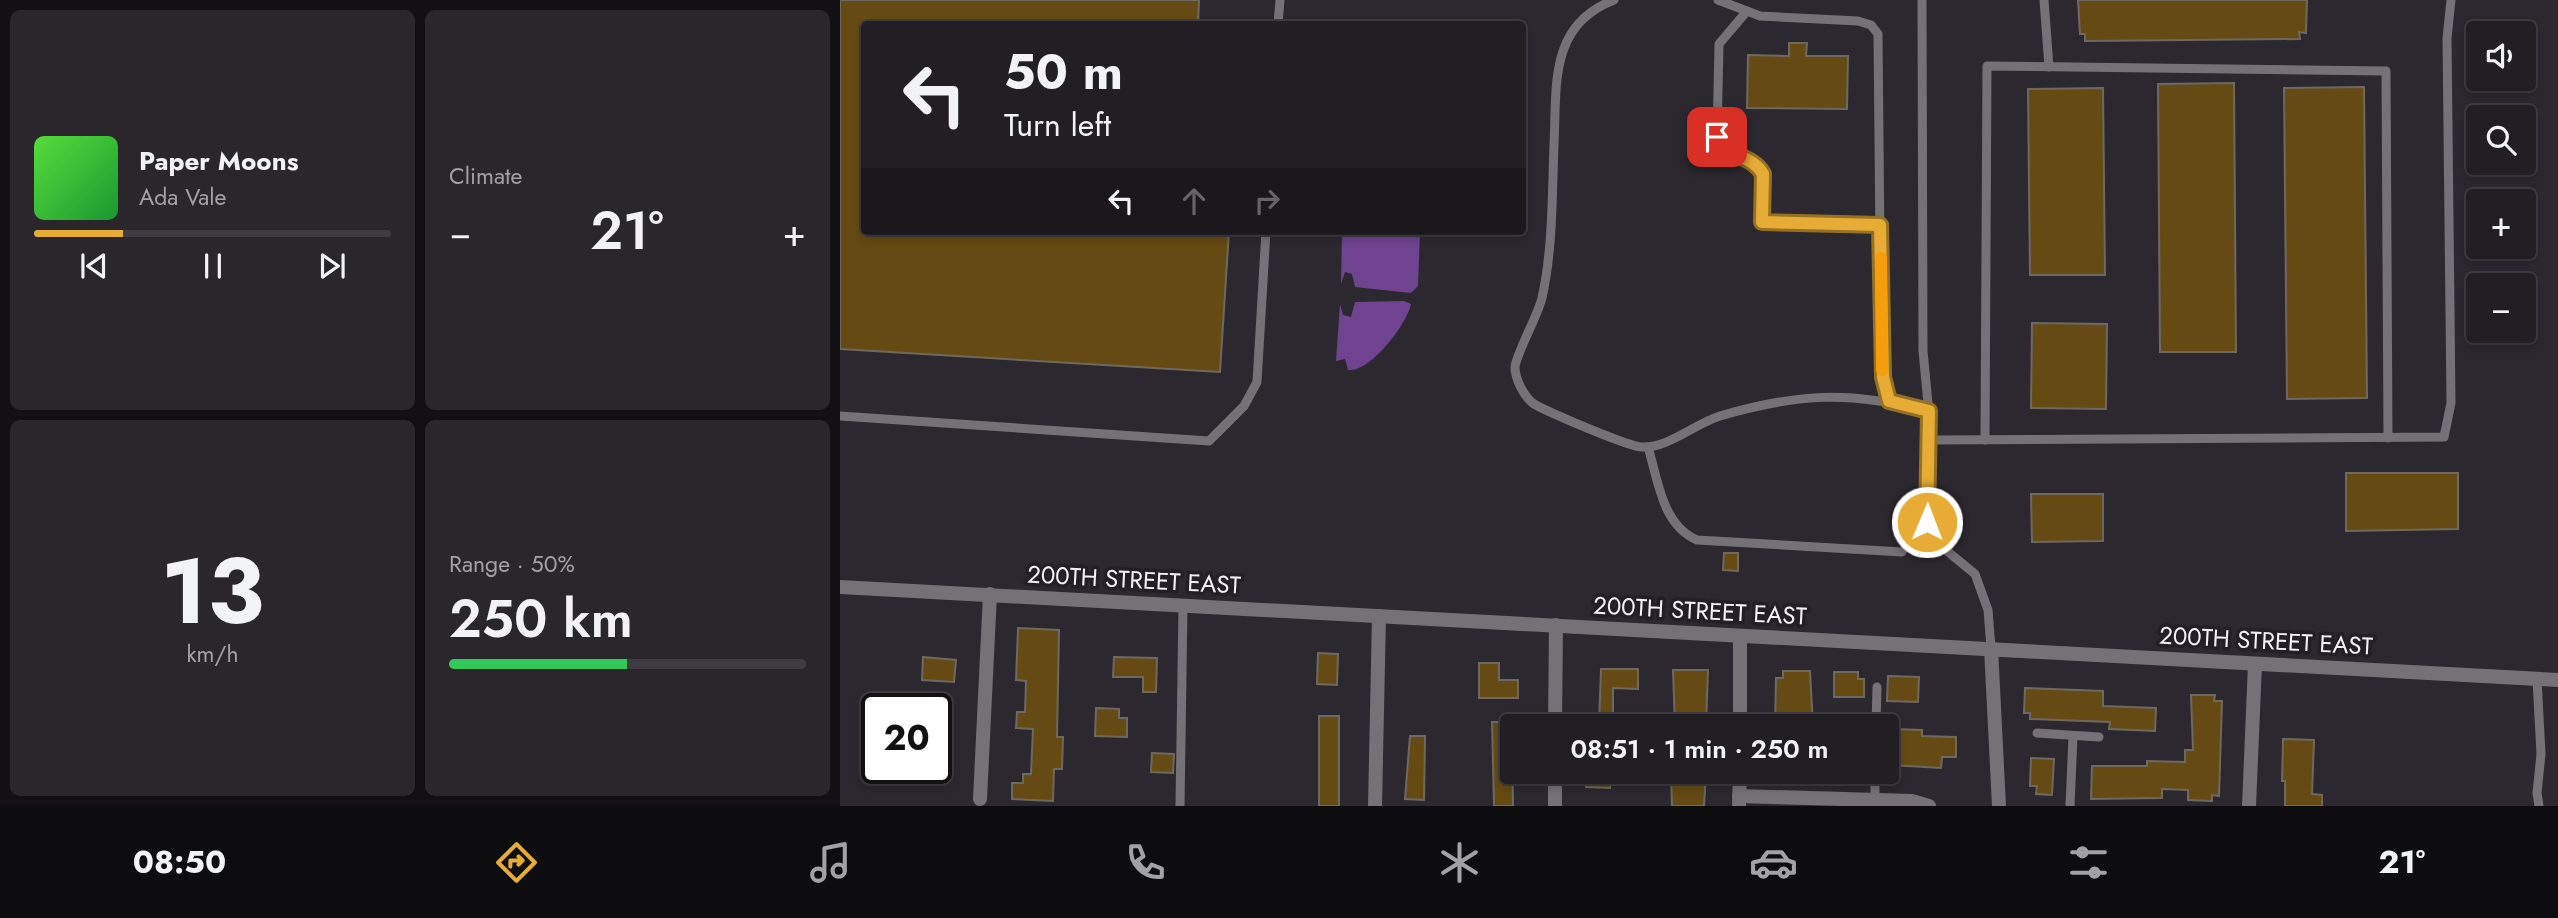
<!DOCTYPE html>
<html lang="en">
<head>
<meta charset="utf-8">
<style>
  body { margin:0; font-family:Jost,sans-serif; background:#29272c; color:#f1f3f6; height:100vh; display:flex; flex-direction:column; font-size:26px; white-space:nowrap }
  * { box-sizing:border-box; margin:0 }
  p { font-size:23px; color:#a2a2a6 }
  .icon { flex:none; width:38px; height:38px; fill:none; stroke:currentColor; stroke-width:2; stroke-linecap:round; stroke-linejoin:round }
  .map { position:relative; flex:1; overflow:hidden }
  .side { display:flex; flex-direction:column; gap:10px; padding:10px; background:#121014; width:840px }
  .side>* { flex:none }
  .top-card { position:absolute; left:21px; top:21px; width:665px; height:214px; border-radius:7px; box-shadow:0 4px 10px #0003,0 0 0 2px #3e3c41; background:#211e24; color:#f1f3f6; overflow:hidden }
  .controls { position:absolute; left:1626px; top:21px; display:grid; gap:14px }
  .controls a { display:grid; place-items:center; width:70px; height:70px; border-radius:7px; background:#211e24; box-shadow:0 4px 10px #0003,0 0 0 2px #3e3c41; font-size:35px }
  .speed { position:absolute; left:21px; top:693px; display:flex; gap:14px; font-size:35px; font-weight:700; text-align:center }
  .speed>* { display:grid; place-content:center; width:91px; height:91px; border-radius:50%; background:#211e24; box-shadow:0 4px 10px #0003,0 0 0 2px #3e3c41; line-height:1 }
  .speed .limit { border:4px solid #111; border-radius:10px; background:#fff; color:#111 }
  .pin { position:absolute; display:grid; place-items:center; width:60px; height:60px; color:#fff; margin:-30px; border-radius:14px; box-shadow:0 4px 10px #0006 }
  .me { position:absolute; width:77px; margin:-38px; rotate:1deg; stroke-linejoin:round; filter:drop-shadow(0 0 5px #0008) }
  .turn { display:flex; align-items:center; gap:24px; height:147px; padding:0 28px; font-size:32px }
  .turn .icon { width:91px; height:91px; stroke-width:2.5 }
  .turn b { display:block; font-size:49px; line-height:60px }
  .lanes { display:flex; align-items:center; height:66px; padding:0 28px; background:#0003; justify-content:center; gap:35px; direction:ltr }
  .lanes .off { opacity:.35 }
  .big { font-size:52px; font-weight:600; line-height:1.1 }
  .side .card { flex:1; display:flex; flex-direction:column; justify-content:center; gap:10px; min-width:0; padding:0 24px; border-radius:10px; background:#29272c }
  .side .dial { align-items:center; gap:0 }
  .dial b { font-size:91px; line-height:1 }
  .song { display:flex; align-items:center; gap:21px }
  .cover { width:84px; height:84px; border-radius:10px; background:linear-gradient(135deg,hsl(110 70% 55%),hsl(130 70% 35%)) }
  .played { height:7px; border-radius:4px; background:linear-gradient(90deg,#e7ac36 25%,#3e3c41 25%) }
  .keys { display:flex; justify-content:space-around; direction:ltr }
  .heat { display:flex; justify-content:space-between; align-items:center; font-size:38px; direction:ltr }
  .charge { height:10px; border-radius:5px; background:linear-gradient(90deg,#34c759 50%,#3e3c41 0) }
  .side .tiles { flex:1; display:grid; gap:10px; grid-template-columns:repeat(2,1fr) }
  .trip { position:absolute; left:660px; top:714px; width:399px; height:70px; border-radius:7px; background:#211e24; box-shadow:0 4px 10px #0003,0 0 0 2px #3e3c41; font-weight:600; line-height:70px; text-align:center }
  .dock { display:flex; height:112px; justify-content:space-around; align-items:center; background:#0d0c0e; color:#a2a2a6 }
  .dock .icon { width:49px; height:49px }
  .dock .current { color:#e7ac36 }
  .dock b { font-size:32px; color:#f1f3f6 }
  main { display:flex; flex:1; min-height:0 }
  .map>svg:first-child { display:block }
  .water { fill:#704391 }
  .building { fill:#654a14; stroke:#6e6960; stroke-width:2 }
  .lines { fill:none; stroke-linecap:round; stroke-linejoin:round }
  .service { stroke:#747276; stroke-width:9 }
  .minor { stroke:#747276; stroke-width:14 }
  .tertiary { stroke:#747276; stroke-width:14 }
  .route-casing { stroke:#967023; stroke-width:18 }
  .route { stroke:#e7ac36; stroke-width:12 }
  .slow { stroke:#f59e0b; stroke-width:12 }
  .labels { text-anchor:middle; stroke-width:7; stroke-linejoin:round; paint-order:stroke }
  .street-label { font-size:24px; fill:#f4f1f6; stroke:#221f26 }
</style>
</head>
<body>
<main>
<section class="side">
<div class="tiles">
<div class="card">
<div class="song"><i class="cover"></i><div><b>Paper Moons</b><p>Ada Vale</p></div></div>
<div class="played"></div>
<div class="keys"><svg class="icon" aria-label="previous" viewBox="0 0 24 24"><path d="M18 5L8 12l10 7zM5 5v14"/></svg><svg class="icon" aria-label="pause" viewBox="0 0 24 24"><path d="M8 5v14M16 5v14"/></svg><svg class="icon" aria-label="next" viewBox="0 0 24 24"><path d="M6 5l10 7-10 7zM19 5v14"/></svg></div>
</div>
<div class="card"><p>Climate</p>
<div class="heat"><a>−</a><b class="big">21°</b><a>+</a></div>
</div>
<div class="card dial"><b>13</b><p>km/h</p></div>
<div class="card"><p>Range · 50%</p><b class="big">250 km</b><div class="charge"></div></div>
</div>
</section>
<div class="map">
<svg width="1718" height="806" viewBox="0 0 1718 806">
  <rect width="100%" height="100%" fill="#2c2830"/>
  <g class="water">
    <path d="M502,231H580L578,286L571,293L515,287L512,274L505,272L501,284Z"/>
    <path d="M564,301L571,304C567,324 530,373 508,370L505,359L496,361L500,304L503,315L511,317L515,302Z"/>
  </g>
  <g class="building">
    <path d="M0,0H359L358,24H24V231H389L380,372L0,349Z"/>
    <path d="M1238,0H1467L1466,33L1459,32L1460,39L1245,41V34H1240Z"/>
    <path d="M949,43H967L966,56H1008L1007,109L907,108L908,55L949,56Z"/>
    <path d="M1394,83L1396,352H1320L1318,84Z"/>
    <path d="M1524,87L1527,398L1447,399L1444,88Z"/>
    <path d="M1263,88L1265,275H1190L1188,89Z"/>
    <path d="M1192,323L1267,324L1266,409L1191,408Z"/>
    <path d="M1506,473H1618V529L1506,531Z"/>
    <path d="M1191,494H1263V541L1192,542Z"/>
    <path d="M884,553H898V571L883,570Z"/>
    <path d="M178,628L219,630L217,737H223L222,769H214L213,801L172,799V783H183V774H191L193,729L176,728L177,712H185L186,681L176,680Z"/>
    <path d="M478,653L498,654L497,685L477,684Z"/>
    <path d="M83,657L116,660L114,682L82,680Z"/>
    <path d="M274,657L317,658L316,692H303V677H273Z"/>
    <path d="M639,663H659V680H678V698H639Z"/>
    <path d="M761,669H798V689L773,688V726H759Z"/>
    <path d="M833,670H868L866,726H835Z"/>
    <path d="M943,671H970L973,726H935L936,678H943Z"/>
    <path d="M994,672H1018V679H1024V697H994Z"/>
    <path d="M1048,676L1079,677L1078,702L1047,701Z"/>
    <path d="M1185,688L1263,691V706L1316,708L1315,731L1269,729L1270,722L1190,719V713H1184Z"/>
    <path d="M1351,695H1375L1374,701H1382L1379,796L1372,795V801L1348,800V790L1322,789V798L1251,799L1252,766H1307V761L1345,762V750H1353Z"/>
    <path d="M256,708L279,709V718H287V737L255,736Z"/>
    <rect x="479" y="716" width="20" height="90"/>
    <path d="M652,722H672L673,806H654Z"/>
    <path d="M1053,729L1082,730V736L1116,737V757H1102L1101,768L1051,765Z"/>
    <path d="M570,736H585L584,800L565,799Z"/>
    <path d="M1443,739L1474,740L1472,794L1482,795V806H1445V781H1442Z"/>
    <path d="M312,753L334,754L333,773L311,772Z"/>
    <path d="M1191,758L1214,759L1212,795L1196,794L1197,786H1190Z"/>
    <path d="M752,772H771L770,788L746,787L747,775H752Z"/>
    <path d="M831,774H866L864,806H832Z"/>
  </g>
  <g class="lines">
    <g class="service">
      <path d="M774,0C708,25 717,87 714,145C712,196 713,248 702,298C698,315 675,357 675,367C675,379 684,397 694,404C708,412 789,447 802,447C829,448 854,424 880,416C959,393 1009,391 1089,411"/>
      <path d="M878,0L920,16L1018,21L1031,25L1038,34L1041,351L1043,377L1049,401"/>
      <path d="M1082,0L1083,351L1089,414L1087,522L1107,551L1135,574L1148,610L1151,648"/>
      <path d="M1204,0L1209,67"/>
      <path d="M907,11L879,44L877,137L888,151L910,160L923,174L922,222L1040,225"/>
      <path d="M438,24L440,0"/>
      <path d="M0,416L369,441L404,406L417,382L426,231"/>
      <path d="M1089,440L1604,437L1611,403L1607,38L1611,0"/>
      <path d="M1145,440L1147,66L1546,71L1548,438"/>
      <path d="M808,447C818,480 822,525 857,540L1062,552"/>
      <path d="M1697,679L1701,754L1697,793L1699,806"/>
      <path d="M1036,726L1037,687"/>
      <path d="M1197,733L1259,737"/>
      <path d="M1035,800V772"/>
      <path d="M340,806L343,605"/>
      <path d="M1230,806L1233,736"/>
    </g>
    <g class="minor">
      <path d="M715,726L716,625"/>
      <path d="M900,726V637"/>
      <path d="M899,796L1072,801L1089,806"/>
      <path d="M140,799L150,594"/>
      <path d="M535,806L539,616"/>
      <path d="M715,806V772"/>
      <path d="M899,806L900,772"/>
      <path d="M1409,806L1415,664"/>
    </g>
    <g class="tertiary">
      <path d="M0,587L1718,680"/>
      <path d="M1151,648L1159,806"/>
    </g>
  </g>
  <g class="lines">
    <g class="route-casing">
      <path id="route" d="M877,137C886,158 912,154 923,174L922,222L1040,225L1043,377L1049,401L1089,411L1087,522"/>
    </g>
    <use href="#route" class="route"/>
    <path class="slow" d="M1041,258L1042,370"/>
  </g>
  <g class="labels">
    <g class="street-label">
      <text transform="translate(294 580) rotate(3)" y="8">200TH STREET EAST</text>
      <text transform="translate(860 611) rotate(3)" y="8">200TH STREET EAST</text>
      <text transform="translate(1426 641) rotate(3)" y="8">200TH STREET EAST</text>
    </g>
  </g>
</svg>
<div class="controls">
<a><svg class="icon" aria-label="sound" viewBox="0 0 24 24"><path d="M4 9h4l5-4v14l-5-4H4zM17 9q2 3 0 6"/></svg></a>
<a><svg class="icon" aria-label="search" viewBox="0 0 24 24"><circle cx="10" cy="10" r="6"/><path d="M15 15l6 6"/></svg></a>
<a>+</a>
<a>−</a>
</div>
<div class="speed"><div class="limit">20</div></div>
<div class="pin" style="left:877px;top:137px;background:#d93025"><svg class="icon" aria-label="arrive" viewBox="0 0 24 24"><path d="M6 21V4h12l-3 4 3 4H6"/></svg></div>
<svg class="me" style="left:1087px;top:522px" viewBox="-20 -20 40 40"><circle r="17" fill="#e7ac36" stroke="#fff" stroke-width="3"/><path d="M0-11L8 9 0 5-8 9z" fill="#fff"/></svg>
<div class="trip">08:51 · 1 min · 250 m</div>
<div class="top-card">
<div class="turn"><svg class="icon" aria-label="left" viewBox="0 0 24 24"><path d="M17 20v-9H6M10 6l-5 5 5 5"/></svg><div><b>50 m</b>Turn left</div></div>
<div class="lanes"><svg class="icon" aria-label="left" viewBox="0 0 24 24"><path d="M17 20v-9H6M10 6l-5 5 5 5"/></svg><svg class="icon off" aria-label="ahead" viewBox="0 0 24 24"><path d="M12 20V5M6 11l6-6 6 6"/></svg><svg class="icon off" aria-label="right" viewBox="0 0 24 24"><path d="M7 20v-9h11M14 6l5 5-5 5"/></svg></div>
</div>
</div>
</main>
<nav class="dock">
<b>08:50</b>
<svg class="icon current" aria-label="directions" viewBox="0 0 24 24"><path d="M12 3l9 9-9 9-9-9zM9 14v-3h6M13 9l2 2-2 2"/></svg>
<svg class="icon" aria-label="music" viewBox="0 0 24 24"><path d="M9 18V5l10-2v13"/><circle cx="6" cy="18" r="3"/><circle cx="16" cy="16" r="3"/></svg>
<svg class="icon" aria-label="phone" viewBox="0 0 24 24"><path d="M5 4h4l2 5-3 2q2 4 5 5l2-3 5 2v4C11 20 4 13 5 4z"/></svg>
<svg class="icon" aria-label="climate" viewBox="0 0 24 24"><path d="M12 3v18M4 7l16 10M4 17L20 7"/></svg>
<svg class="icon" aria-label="car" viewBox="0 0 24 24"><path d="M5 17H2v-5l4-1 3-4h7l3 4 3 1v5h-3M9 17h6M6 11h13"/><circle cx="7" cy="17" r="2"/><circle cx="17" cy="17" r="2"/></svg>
<svg class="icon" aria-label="filters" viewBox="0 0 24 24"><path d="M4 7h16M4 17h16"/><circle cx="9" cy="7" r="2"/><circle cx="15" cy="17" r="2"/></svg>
<b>21°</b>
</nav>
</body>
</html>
